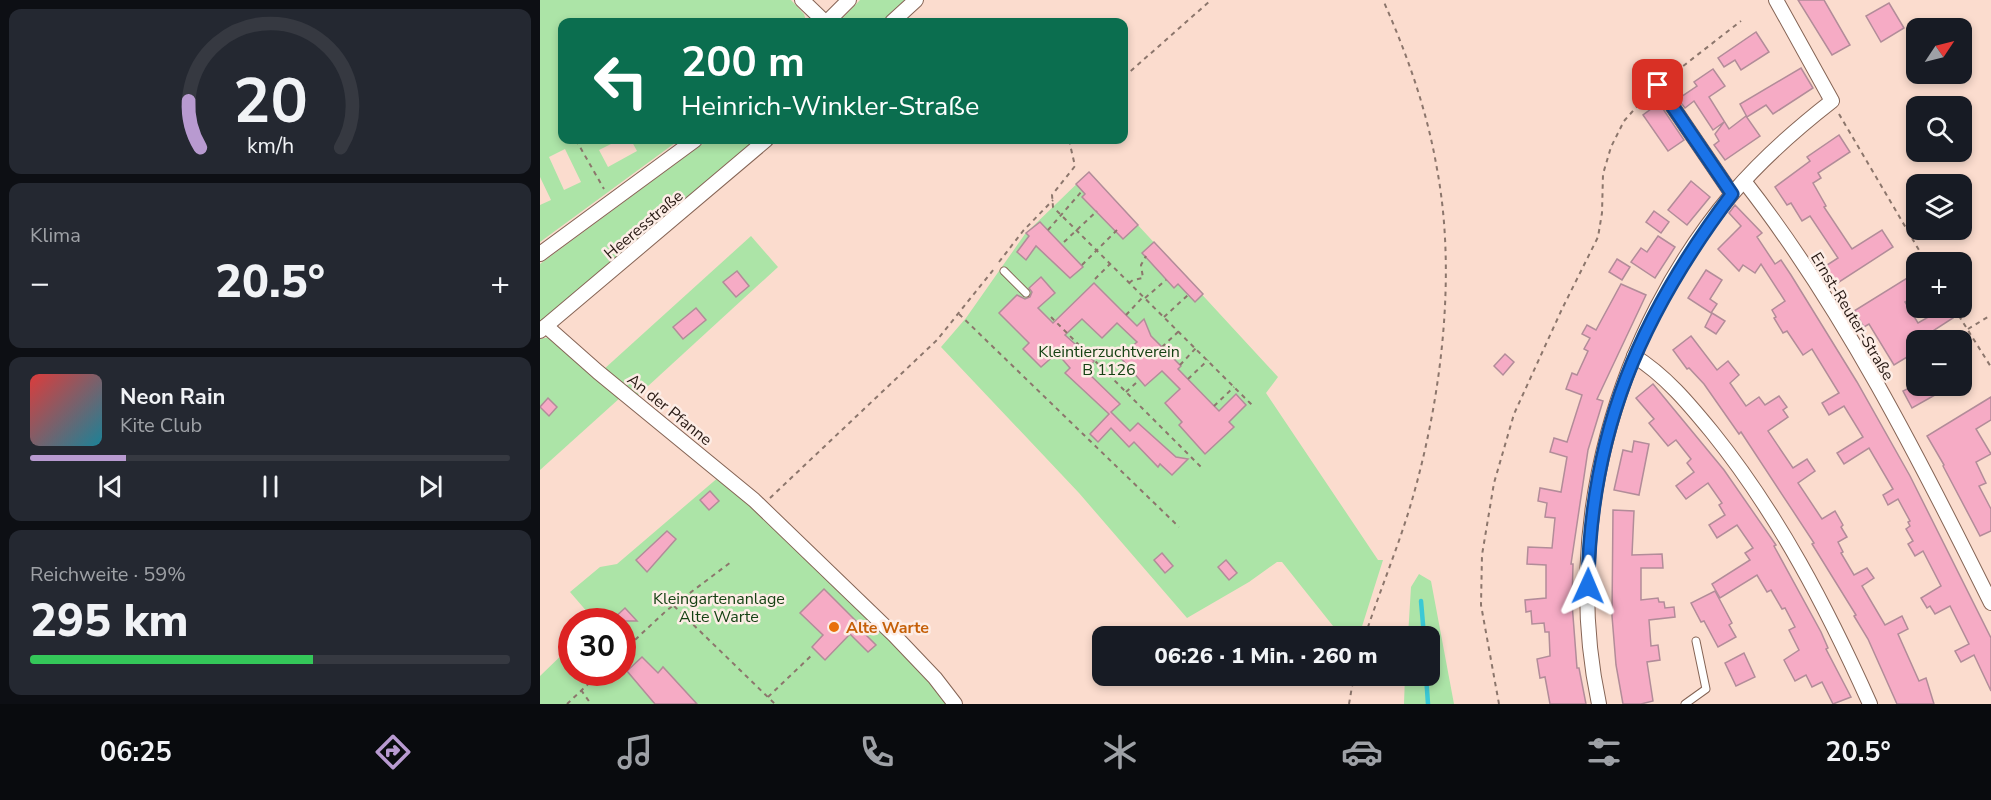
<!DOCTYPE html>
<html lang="de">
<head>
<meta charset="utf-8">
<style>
  body { margin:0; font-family:"Nunito Sans",sans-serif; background:#242831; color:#f1f3f6; height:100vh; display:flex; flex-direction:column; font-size:22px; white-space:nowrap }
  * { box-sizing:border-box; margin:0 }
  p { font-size:20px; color:#9ea1a6 }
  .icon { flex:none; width:33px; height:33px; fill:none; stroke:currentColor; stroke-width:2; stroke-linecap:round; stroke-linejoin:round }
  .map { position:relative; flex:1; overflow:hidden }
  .drawer { display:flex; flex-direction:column; gap:9px; padding:9px; background:#0d0f14; width:540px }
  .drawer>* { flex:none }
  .guide { position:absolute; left:18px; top:18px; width:570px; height:126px; border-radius:12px; box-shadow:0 3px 9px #0003; background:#0b6e4f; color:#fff; overflow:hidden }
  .needle { width:39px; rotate:55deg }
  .controls { position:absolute; left:1366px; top:18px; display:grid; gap:12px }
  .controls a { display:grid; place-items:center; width:66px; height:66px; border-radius:12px; background:#171b24; box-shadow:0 3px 9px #0003; font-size:30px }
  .speed { position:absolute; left:18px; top:608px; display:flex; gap:12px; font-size:30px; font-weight:700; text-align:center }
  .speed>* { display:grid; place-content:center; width:78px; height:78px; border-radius:50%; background:#171b24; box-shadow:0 3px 9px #0003; line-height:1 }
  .speed .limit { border:9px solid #d22; background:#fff; color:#111 }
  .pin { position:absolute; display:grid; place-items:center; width:51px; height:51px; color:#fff; margin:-26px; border-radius:12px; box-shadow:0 3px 9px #0006 }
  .me { position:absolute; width:66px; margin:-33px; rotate:1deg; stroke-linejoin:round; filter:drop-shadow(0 0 4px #0008) }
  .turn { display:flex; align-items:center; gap:21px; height:126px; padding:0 24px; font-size:27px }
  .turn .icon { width:78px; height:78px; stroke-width:2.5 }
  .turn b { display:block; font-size:42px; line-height:51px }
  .big { font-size:45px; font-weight:800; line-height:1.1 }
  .drawer .widget { flex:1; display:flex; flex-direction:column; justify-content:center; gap:9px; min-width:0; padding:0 21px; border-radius:12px; background:#242831 }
  .drawer .dial { align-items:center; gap:0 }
  .dial svg { height:156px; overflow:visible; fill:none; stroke:#363941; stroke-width:7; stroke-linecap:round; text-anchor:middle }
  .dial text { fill:#f1f3f6; stroke:none }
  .song { display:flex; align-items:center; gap:18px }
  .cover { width:72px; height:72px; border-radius:9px; background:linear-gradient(135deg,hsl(0 70% 55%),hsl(190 70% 35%)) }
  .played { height:6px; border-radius:3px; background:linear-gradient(90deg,#b89ad0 20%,#363941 20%) }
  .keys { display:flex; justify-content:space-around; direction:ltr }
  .heat { display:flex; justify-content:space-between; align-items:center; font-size:33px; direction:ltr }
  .charge { height:9px; border-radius:4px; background:linear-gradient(90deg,#34c759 59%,#363941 0) }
  .trip { position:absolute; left:552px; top:626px; width:348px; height:60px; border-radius:12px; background:#171b24; box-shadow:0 3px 9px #0003; font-weight:800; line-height:60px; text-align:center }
  .tab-bar { display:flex; height:96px; justify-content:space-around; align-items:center; background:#090b0e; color:#9ea1a6 }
  .tab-bar .icon { width:42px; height:42px }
  .tab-bar .current { color:#b89ad0 }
  .tab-bar b { font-size:27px; color:#f1f3f6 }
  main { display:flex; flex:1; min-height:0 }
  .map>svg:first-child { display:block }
  .green { fill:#ace4a7; fill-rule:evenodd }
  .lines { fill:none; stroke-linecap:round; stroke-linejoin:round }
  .stream { stroke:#3bc9d5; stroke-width:4.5 }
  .building { fill:#f6abc5; stroke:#b28c99; stroke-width:1.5 }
  .lane-casing { stroke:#856455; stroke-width:9 }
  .street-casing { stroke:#856455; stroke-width:16 }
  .path { stroke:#8c766c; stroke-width:2; stroke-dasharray:4.5 4.5; stroke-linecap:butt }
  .lane { stroke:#fff; stroke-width:7 }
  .street { stroke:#fff; stroke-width:14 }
  .route-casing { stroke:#114b97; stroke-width:15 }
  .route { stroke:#1a73e8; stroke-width:10 }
  .food-dot { fill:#e8710a; stroke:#fdede6; stroke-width:2 }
  .labels { text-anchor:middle; stroke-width:5; stroke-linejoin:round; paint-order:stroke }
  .street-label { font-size:16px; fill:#281a14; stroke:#fdede6 }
  .park-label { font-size:16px; fill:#154113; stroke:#fdede6 }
  .food-label { font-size:16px; font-weight:bold; fill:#c56008; stroke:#fdede6; text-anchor:start }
</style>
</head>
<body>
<main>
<section class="drawer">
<div class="widget dial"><svg viewBox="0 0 100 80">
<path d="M14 69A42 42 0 1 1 86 69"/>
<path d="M14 69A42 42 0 0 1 8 45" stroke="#b89ad0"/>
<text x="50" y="56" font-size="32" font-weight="700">20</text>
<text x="50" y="72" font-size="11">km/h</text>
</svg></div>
<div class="widget"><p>Klima</p>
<div class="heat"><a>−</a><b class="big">20.5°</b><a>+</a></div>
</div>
<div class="widget">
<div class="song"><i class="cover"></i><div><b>Neon Rain</b><p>Kite Club</p></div></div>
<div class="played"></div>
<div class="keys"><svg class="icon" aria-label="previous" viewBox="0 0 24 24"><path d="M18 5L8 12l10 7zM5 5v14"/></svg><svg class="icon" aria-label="pause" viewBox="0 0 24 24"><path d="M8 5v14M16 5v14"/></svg><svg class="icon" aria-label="next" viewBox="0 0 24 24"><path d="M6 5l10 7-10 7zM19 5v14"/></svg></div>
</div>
<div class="widget"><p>Reichweite · 59%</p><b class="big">295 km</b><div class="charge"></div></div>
</section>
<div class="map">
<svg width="1451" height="704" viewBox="0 0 1451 704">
  <rect width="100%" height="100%" fill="#fbdcce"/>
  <g class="green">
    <path d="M0,0H251L264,14L266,21L22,22V140H79L59,150L68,167L97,151L91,140H139L0,242V205L11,200L0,177ZM25,149L41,182L24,190L9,157Z"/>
    <path d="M320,0H367L344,22H299Z"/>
    <path d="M168,140H217L0,322V264Z"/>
    <path d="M549,172L738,377L726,393L838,560H843L819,636H801L742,562H737L709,582L647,618L539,493L401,347L426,318L485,234Z"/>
    <path d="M211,236L238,267L95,398L63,370Z"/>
    <path d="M10,337L81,397L0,470V339Z"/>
    <path d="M180,476L350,637L411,704H0V676L31,646L32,672H82V621H55L30,592L60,567L77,564Z"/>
    <path d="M879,574L891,581L914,704H864L865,675H890V636H868L871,587Z"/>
  </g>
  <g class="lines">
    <g class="stream">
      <path d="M881,601L884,636"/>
      <path d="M886,675L888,704"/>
    </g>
  </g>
  <g class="building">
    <path d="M1258,0H1284L1310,45L1292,55Z"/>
    <path d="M1349,3L1364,28L1341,42L1326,16Z"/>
    <path d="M1216,32L1229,52L1201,70L1195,60L1184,67L1178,58Z"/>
    <path d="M1261,68L1273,88L1233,114L1226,105L1207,117L1200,104Z"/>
    <path d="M1173,69L1185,86L1169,97L1189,129L1206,116L1220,136L1185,160L1174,145L1179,141L1175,134L1184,122L1173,130L1154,101L1145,108L1138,99L1157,86L1154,82Z"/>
    <path d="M1119,103L1144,140L1128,151L1103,115Z"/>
    <path d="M1299,135L1310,152L1278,173L1281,178L1273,183L1286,206L1284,207L1312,249L1342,230L1353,247L1296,284L1284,267L1298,258L1270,216L1262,221L1251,203L1247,205L1235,187L1270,161L1267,157Z"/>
    <path d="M549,172L598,225L583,239L542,197L545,194L536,184Z"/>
    <path d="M1151,181L1170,197L1147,225L1128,210Z"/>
    <path d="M1195,205L1222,233L1217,237L1235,264L1241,260L1251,275L1317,382L1370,476L1451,638V691L1434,655L1421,662L1415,651L1429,644L1410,606L1395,614L1390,606L1387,608L1381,598L1401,586L1383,551L1375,556L1368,544L1373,541L1366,529L1370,526L1368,522L1370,521L1358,499L1348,505L1343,495L1353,489L1329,448L1304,464L1297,453L1323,437L1304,406L1289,415L1282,403L1299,393L1272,349L1263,355L1247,331L1243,333L1234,318L1236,317L1232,310L1245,301L1221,264L1215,273L1203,265L1199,271L1178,249L1201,226L1189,213Z"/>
    <path d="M1114,211L1129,222L1121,233L1106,222Z"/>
    <path d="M500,222L543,267L530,278L496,246L486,260L477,252L489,236L486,233Z"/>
    <path d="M1118,236L1135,247L1115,278L1091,262L1101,248L1107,252Z"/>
    <path d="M614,242L663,294L655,302L638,284L634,288L602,253Z"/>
    <path d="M1077,259L1090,267L1082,280L1069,272Z"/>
    <path d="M1166,270L1182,280L1170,299L1177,304L1171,313L1148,298Z"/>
    <path d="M197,271L209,286L196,297L183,282Z"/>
    <path d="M1372,275L1377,284V295L1365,302L1378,323L1404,308H1407L1413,318L1385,336L1387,340H1377V351L1354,365L1329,324L1324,327L1314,311Z"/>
    <path d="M501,277L515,293L498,308L513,323L554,283L597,326L604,319L611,336L641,366L638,369L679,411L696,394L706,405L689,422L694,427L665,454L639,425L642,422L625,403L640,389L622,371L605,386L580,357L597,342L577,323L562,338L542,319L525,335L554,361L546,371L580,404L571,412L590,431L598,423L636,457L648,459L632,475L620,464L618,467L594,442L589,447L571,428L558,442L550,434L569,414L525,373L530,368L517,353L501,367L483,349L489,343L459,313L477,295L485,299L490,297L492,292L489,288Z"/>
    <path d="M1081,284L1106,295L1057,399L1063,401L1048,450L1031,564H1033L1032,603L1037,668H1039L1046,704H1010L1005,677L1000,678L997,659L1010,656L1009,632H1005L1004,623L992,624L991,611L986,612L985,600L1006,598V565L987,564L988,547L1012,548L1015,518L1005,517L1007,503L998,501L1000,488L1021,492L1027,457L1010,452L1014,438L1027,442L1042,395L1026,389L1032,373L1037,375L1048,351L1044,349L1050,338L1042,334L1047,325L1056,330Z"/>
    <path d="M156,308L166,320L143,339L133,327Z"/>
    <path d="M1172,313L1185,321L1176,334L1165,327Z"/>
    <path d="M1151,336L1177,370L1188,361L1199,375L1190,383L1206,406L1219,397L1225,405L1239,396L1247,407L1243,410L1248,417L1228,431L1253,468L1267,459L1275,471L1258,483L1282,519L1295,511L1303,525L1301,527L1307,537L1298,542L1303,552L1301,553L1314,575L1327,568L1334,578L1322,586L1345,625L1362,616L1368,629L1358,634L1379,681L1386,678L1394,704H1357L1328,639L1314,616L1316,615L1272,544L1274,543L1201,432L1199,434L1164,384L1149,368L1147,369L1133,350Z"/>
    <path d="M965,354L974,362L963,375L954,366Z"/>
    <path d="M1113,384L1184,470L1236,545L1234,546L1281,632L1288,648L1286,649L1311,697L1293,704L1282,682L1272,687L1266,675L1255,681L1244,660L1259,650L1249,630L1255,627L1245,608L1242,609L1231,590L1227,592L1217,575L1180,598L1172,584L1210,560L1205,553L1213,548L1197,525L1177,538L1169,525L1185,515L1179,505L1182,503L1168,483L1146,499L1136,486L1154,472L1147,463L1151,459L1136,440L1128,446L1109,423L1114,419L1096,398Z"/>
    <path d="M1373,386H1411L1372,408L1363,391Z"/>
    <path d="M1451,397V420L1436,429L1451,454L1436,462L1446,483L1439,486L1451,509V531L1440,536L1403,466L1404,465L1387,436Z"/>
    <path d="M8,398L17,407L9,416L0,407Z"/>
    <path d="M1094,441L1109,444L1099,495L1074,490L1083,450L1092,452Z"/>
    <path d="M170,491L179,501L169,510L160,500Z"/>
    <path d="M1073,510L1094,511L1092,555L1122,554L1123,568H1101V600L1118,598L1119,602H1124L1125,608L1134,607L1135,617L1109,620L1111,646L1118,645L1120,660L1107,662L1113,701L1101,704H1083L1076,665L1072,616Z"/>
    <path d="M127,531L136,539L107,572L96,560Z"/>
    <path d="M622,553L633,566L625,573L614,560Z"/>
    <path d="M686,560L697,573L689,580L678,567Z"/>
    <path d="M284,589L318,623L316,625L336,645L328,652L310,634L285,660L272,647L283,635L260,613Z"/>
    <path d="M1175,591L1192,623L1189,625L1196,637L1178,647L1164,621L1161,622L1151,603Z"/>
    <path d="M85,608L97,621H71Z"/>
    <path d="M1204,653L1215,677L1196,686L1185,663Z"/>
    <path d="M102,657L118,673L123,667L157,704H115L87,671Z"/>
  </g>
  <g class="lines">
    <g class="lane-casing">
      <g id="lane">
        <path d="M464,271L486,293"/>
        <path d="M1145,704L1166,689L1156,641"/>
      </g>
    </g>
    <g class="street-casing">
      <g id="street">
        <path d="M262,0L285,22"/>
        <path d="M287,22L309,0"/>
        <path d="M352,22L376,0"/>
        <path d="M1118,85L1192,194"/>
        <path d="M1204,181C1302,306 1380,460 1451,603"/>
        <path d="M0,254L155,140"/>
        <path d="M6,326L58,372L214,500L354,635L395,678L415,704"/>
        <path d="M0,331L226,140"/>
        <path d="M1094,356C1125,375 1149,404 1172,432C1238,514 1287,608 1330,704"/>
        <path d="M1059,704C1021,526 1076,332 1192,194C1222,159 1256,129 1292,101L1236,0"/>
      </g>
    </g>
    <g class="path">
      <path d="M584,77L671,0"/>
      <path d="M1129,77L1201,21"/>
      <path d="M1299,114L1386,262"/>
      <path d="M36,140L64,189"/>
      <path d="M529,140L535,166L512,195L513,207L713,406"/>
      <path d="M508,230L542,191"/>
      <path d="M524,242L557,211"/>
      <path d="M459,262L483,231L513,200"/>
      <path d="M542,265L580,227"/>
      <path d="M555,279L570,264"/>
      <path d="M589,283L593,280L603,278L601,265L606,256"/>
      <path d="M605,298L626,280"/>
      <path d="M1414,308L1451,367"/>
      <path d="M419,314L639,527"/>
      <path d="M586,315L603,297"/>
      <path d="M511,317L661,467"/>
      <path d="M624,317L648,295"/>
      <path d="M1428,329L1451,315"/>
      <path d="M622,347L639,331"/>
      <path d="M640,365L656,348"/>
      <path d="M648,379L668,360"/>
      <path d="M586,392L597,382"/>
      <path d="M674,406L694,387"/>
      <path d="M230,498L397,340L454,269"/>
      <path d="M134,606L235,704"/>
      <path d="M825,636C839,593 857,550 870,507C901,403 917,276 897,169C887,110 867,54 843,0"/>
      <path d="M82,652L126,611L191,562"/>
      <path d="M41,690L51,704"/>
      <path d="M228,697L273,654"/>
      <path d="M27,704L61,672"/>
      <path d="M809,704L814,675"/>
      <path d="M959,704L941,605L942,555L954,483L974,414L1022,309L1058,237L1062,213L1063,174L1071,147L1084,121L1108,94"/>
    </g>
    <use href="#lane" class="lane"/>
    <use href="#street" class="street"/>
  </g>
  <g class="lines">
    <g class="route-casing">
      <path id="route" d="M1048,586C1050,432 1100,316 1192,194L1118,85"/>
    </g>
    <use href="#route" class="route"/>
  </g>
  <circle class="food-dot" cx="294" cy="627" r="6"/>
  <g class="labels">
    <g class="street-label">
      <text transform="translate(103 224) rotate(-40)" y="6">Heeresstraße</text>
      <text transform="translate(1313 316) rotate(59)" y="6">Ernst-Reuter-Straße</text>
      <text transform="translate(130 409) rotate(39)" y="6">An der Pfanne</text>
    </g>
    <g class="park-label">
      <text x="569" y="357">Kleintierzuchtverein<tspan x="569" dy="18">B 1126</tspan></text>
      <text x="179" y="604">Kleingartenanlage<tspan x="179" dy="18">Alte Warte</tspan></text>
    </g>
    <g class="food-label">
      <text x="306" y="633">Alte Warte</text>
    </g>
  </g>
</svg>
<div class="controls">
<a><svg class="needle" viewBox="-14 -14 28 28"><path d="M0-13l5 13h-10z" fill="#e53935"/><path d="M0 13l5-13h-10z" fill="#9ea1a6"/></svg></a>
<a><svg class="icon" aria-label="search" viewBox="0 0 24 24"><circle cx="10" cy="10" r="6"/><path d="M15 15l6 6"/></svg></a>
<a><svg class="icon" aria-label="layers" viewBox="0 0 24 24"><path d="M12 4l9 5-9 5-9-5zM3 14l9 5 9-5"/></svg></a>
<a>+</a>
<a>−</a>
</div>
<div class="speed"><div class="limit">30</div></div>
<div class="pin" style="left:1118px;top:85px;background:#d93025"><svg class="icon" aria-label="arrive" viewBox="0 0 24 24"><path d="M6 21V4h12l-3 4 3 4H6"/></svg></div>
<svg class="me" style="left:1048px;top:586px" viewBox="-20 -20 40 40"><path d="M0-17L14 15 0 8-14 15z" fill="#1a73e8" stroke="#fff" stroke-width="4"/></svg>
<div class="trip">06:26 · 1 Min. · 260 m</div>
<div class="guide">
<div class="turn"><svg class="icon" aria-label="left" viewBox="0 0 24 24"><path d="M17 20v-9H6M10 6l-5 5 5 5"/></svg><div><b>200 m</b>Heinrich-Winkler-Straße</div></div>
</div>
</div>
</main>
<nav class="tab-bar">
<b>06:25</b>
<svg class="icon current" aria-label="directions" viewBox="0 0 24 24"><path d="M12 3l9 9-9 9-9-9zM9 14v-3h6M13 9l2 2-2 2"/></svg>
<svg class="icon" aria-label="music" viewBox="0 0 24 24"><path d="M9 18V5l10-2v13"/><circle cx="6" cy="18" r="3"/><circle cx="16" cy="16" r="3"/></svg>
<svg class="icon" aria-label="phone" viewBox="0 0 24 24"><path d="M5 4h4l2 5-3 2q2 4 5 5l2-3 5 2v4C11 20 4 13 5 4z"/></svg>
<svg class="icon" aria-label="climate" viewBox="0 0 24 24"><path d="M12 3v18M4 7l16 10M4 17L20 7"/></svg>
<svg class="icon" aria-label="car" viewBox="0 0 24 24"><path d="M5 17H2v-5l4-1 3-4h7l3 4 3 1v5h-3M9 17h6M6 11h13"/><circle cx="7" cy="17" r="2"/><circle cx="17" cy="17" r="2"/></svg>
<svg class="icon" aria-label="filters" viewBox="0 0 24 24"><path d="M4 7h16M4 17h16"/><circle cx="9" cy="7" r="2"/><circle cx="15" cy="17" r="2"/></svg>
<b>20.5°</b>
</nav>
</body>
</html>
